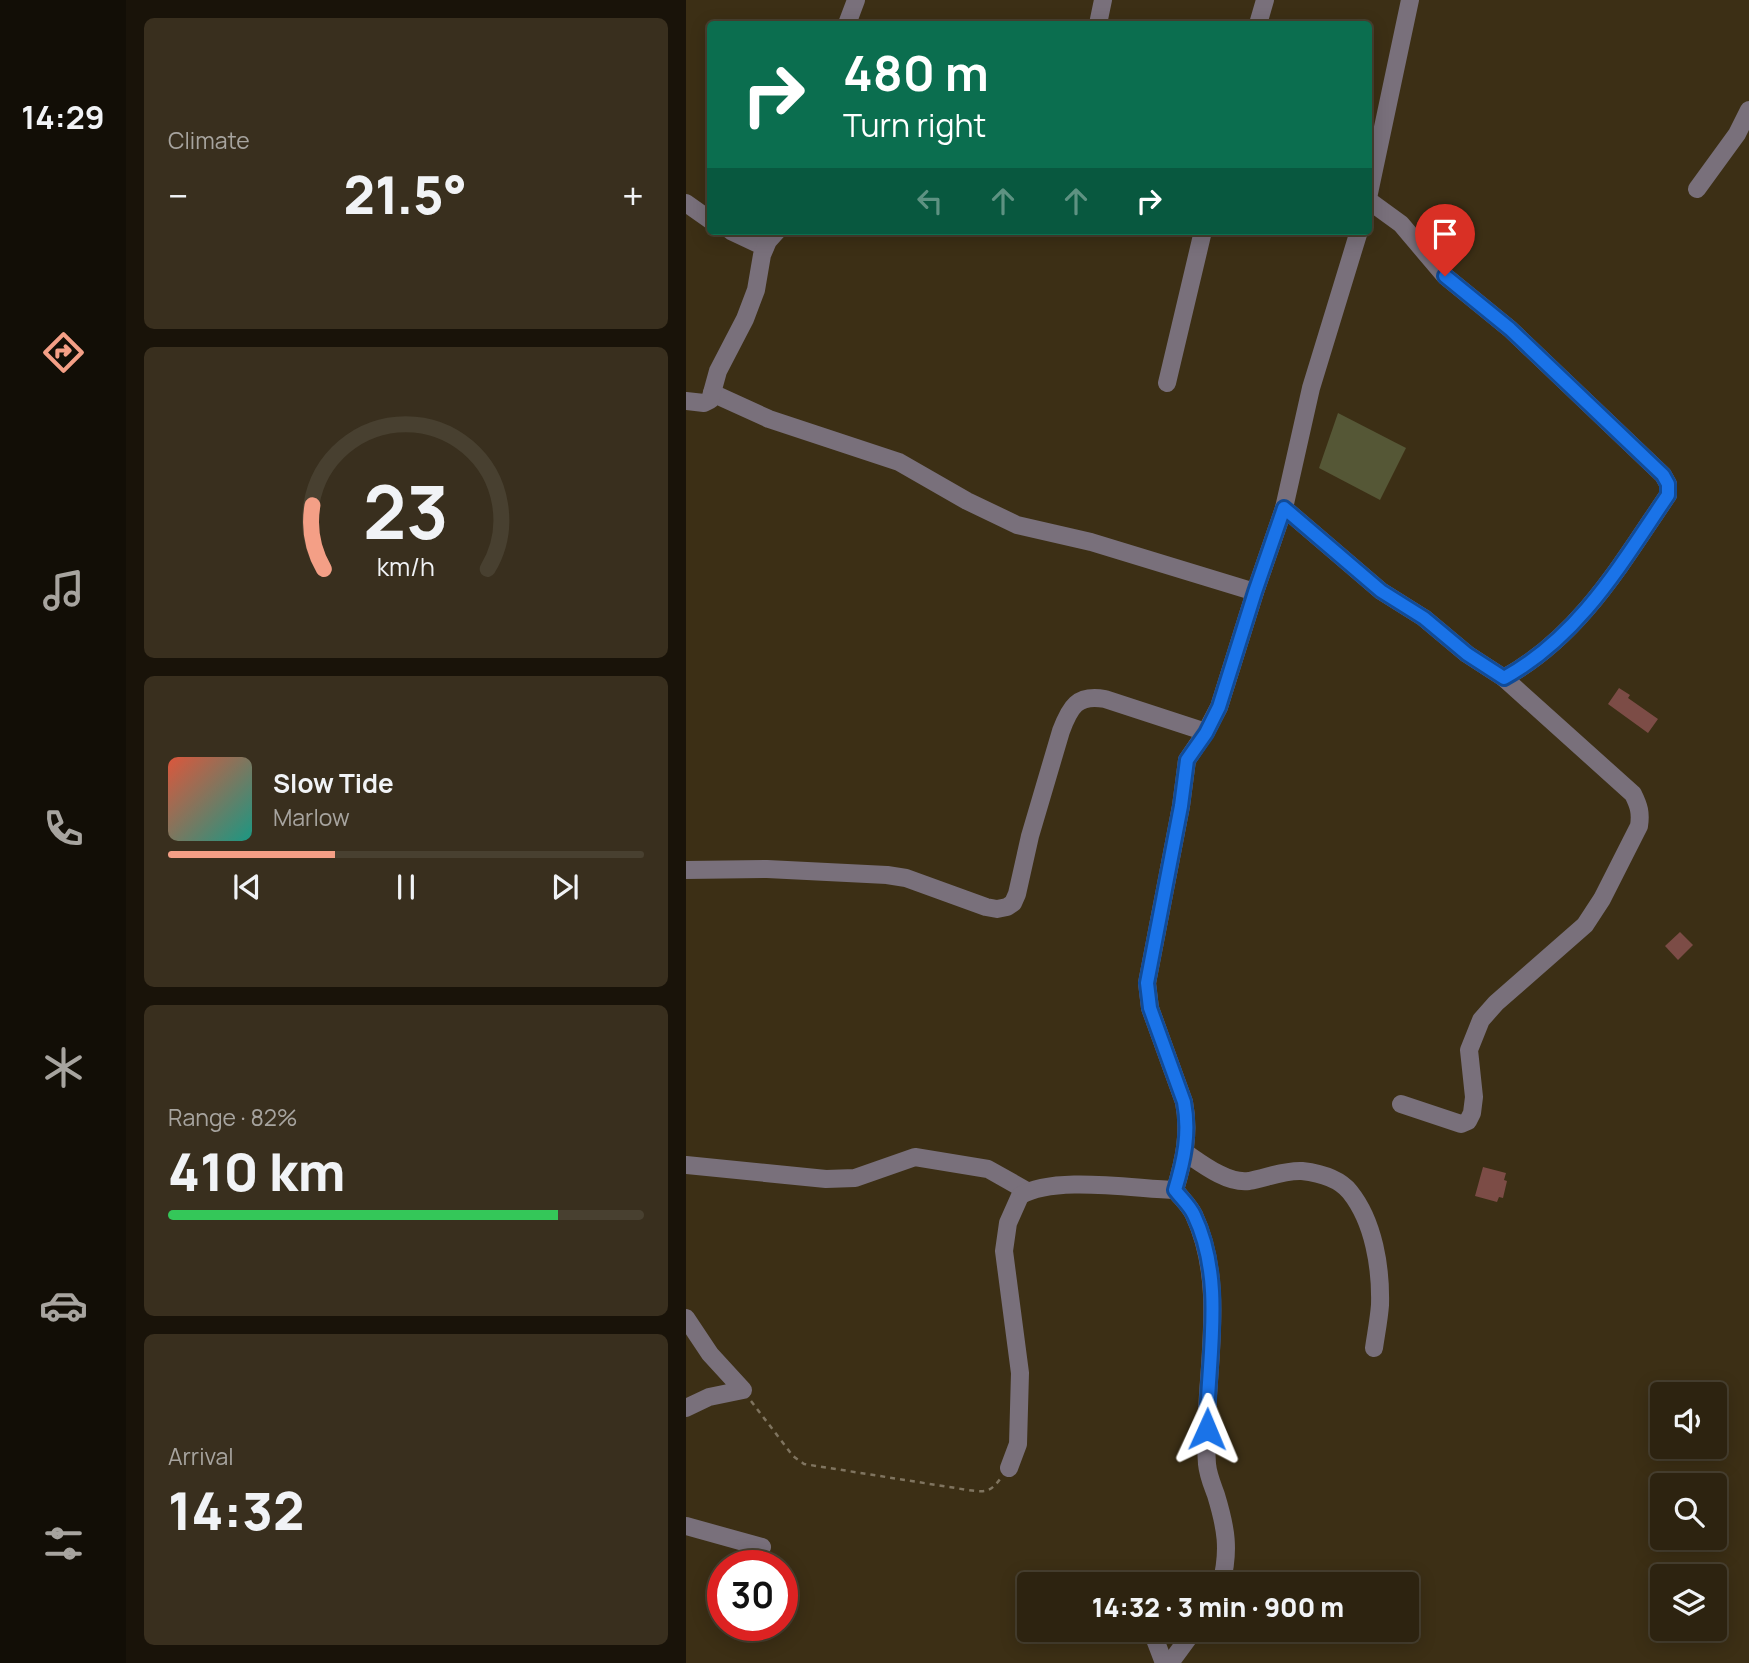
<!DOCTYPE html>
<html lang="en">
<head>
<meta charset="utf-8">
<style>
  body { margin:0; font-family:Manrope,sans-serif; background:#392f1e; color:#f1f3f6; height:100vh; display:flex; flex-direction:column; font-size:26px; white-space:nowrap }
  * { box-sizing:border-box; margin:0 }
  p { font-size:23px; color:#a7a49f }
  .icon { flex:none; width:38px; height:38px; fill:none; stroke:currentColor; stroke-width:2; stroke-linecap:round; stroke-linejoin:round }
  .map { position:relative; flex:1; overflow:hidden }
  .sheet { display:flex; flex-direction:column; gap:18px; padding:18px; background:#191309; width:560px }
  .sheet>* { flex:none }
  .top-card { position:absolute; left:21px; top:21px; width:665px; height:214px; border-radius:7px; box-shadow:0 4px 18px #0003,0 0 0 2px #484030; background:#0b6e4f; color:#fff; overflow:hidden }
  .buttons { position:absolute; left:964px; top:1382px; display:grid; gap:14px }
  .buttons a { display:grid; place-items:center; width:77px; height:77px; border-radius:7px; background:#2d2310; box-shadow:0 4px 18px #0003,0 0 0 2px #484030; font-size:35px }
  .speed { position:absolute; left:21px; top:1550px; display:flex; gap:14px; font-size:35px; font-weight:700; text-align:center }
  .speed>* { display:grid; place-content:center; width:91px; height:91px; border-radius:50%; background:#2d2310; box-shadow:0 4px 18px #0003,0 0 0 2px #484030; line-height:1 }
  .speed .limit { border:10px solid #d22; background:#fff; color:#111 }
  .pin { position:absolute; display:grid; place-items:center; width:60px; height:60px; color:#fff; margin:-72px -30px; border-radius:50% 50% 50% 0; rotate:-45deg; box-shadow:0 0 7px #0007 }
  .pin .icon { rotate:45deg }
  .me { position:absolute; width:77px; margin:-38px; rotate:1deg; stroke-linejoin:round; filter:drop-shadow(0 0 5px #0008) }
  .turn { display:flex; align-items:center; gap:24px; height:147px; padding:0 21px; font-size:32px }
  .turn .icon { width:91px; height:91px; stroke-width:2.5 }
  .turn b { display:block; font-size:49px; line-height:60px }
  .lanes { display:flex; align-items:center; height:66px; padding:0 21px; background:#0003; justify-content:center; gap:35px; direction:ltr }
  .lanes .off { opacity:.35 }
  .big { font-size:52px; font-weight:800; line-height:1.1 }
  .sheet .tile { flex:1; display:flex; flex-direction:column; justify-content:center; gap:10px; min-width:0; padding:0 24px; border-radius:10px; background:#392f1e }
  .sheet .dial { align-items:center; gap:0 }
  .dial svg { height:182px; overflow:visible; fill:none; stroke:#484030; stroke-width:7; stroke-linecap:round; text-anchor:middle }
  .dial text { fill:#f1f3f6; stroke:none }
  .song { display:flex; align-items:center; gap:21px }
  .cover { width:84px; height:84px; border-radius:10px; background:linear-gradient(135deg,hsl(10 70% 55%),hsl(170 70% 35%)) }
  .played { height:7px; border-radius:4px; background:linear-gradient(90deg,#f49f86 35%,#484030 35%) }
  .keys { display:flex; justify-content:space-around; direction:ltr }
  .heat { display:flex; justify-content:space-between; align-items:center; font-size:38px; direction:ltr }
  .charge { height:10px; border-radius:5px; background:linear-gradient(90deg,#34c759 82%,#484030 0) }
  .trip { position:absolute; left:331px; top:1572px; width:402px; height:70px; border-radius:7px; background:#2d2310; box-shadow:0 4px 18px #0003,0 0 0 2px #484030; font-weight:800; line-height:70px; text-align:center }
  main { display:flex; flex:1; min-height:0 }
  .dock { display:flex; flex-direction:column; width:126px; justify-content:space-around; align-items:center; background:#120e06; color:#a7a49f }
  .dock .icon { width:49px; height:49px }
  .dock .current { color:#f49f86 }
  .dock b { font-size:32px; color:#f1f3f6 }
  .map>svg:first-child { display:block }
  .green { fill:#555736 }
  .building { fill:#7c4c46 }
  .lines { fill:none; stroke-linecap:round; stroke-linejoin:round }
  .path { stroke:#7f745f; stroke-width:2.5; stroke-dasharray:5 5; stroke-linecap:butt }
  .minor { stroke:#79707b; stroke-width:18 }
  .route-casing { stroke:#114b97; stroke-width:18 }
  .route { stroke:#1a73e8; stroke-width:12 }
</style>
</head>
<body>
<main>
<nav class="dock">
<b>14:29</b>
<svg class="icon current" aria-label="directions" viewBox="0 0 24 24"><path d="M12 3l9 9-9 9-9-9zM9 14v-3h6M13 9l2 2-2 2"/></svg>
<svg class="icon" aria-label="music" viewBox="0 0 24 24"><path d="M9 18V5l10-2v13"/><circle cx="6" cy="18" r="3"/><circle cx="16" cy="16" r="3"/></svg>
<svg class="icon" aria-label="phone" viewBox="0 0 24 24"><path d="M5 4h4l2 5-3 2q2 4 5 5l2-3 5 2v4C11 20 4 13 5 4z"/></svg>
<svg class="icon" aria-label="climate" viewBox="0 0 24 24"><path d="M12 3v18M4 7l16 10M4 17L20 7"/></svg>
<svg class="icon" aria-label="car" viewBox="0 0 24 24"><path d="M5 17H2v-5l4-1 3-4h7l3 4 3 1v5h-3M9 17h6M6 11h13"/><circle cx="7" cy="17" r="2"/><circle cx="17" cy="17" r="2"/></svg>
<svg class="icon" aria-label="filters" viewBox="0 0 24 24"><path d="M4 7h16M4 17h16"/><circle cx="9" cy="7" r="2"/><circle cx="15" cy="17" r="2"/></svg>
</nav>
<section class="sheet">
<div class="tile"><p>Climate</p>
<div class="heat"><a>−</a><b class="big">21.5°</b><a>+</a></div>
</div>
<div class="tile dial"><svg viewBox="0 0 100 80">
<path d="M14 69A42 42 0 1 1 86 69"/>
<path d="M14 69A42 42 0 0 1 9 41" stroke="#f49f86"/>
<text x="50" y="56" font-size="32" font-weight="700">23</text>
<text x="50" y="72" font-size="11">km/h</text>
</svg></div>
<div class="tile">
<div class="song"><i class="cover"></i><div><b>Slow Tide</b><p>Marlow</p></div></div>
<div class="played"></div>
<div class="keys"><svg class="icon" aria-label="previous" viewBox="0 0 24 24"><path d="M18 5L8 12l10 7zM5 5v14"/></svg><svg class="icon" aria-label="pause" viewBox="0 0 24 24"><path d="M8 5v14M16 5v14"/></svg><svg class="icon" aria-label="next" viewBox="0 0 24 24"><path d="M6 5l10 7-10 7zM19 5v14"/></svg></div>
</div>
<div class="tile"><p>Range · 82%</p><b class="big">410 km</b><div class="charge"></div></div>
<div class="tile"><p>Arrival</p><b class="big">14:32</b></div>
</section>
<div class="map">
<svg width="1063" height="1663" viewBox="0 0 1063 1663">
  <rect width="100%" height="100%" fill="#3c2f15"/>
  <path class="green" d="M652,413L720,448L694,500L633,468Z"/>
  <g class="building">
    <path d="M933,688L944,695L942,698L972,719L962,733L922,704Z"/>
    <path d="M994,932L1007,945L992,960L979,946Z"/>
    <path d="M797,1167L820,1173L818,1180L821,1181L817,1198L813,1197L811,1202L789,1196Z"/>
  </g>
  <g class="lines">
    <path class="path" d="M65,1401L107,1456L118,1464L282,1490C298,1492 304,1493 314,1479"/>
    <g class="minor">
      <path d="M161,24L170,0"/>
      <path d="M412,24L417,0"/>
      <path d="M572,24L579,0"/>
      <path d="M1011,189L1051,134L1063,110"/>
      <path d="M682,198L724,0"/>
      <path d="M0,203L24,220"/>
      <path d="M45,231L79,247"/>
      <path d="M481,383L517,231"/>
      <path d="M26,393L83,419L213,462L281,501L331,525L405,542L569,592"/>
      <path d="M0,401L18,403L24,400L32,371L59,319L70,290L76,255L82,241L91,231"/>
      <path d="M598,508L695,591L738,618L781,654L818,678C894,636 935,564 982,495V484L977,475L824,329L759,276L715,224L682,200"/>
      <path d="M0,870L81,869L201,875L220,878L300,907L311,909L321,907L327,903L331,894L344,836L375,731C384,707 391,694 419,699L520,732"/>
      <path d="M715,1104L775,1124L782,1121L786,1113L788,1097L783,1050L795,1020L810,1003L899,925L916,899L953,826C955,813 953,806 947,794L818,678"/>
      <path d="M500,1153C516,1164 542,1184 563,1181C580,1178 598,1170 616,1171C633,1173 653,1178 664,1192C688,1222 695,1268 694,1305C693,1319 690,1334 688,1348"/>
      <path d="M0,1165L140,1179L169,1178L229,1157L302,1169L341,1191"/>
      <path d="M489,1190C498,1160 504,1133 498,1102L464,1008L461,983L495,806L501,760L520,732L533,707L569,592L598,508L625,388L673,231"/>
      <path d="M489,1190C495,1198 504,1206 508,1215C544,1292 515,1384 521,1464C522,1475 526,1484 530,1495C540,1528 544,1550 535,1584"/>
      <path d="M0,1318L24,1354L57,1390L23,1397L0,1408"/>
      <path d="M323,1468L332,1444L334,1373L318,1251L322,1223L334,1196C367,1175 449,1189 489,1190"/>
      <path d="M0,1526L76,1547"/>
      <path d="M465,1629L478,1663"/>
      <path d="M484,1663L509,1629"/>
    </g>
  </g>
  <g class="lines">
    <g class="route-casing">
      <path id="route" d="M521,1429C521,1359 540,1282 508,1215C504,1206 495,1198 489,1190C498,1160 504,1133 498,1102L464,1008L461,983L495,806L501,760L520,733L533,707L569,592L598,508L695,591L738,618L781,654L818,678C894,636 935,564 982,495V484L977,475L824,329L759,276"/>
    </g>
    <use href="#route" class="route"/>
  </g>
</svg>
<div class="buttons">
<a><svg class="icon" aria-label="sound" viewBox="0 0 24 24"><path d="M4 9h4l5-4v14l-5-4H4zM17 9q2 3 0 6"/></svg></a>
<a><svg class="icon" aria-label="search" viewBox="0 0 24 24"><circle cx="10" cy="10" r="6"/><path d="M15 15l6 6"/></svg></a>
<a><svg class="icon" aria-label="layers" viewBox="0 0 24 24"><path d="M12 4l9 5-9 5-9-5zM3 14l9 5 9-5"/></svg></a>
</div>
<div class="speed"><div class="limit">30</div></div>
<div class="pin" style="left:759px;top:276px;background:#d93025"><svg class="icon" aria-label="arrive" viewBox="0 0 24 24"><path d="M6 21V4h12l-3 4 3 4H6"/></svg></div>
<svg class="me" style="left:521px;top:1429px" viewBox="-20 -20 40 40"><path d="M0-17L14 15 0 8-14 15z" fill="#1a73e8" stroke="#fff" stroke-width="4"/></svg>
<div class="trip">14:32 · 3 min · 900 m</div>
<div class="top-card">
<div class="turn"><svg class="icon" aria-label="right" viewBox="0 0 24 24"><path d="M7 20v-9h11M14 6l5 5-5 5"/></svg><div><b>480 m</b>Turn right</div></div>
<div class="lanes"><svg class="icon off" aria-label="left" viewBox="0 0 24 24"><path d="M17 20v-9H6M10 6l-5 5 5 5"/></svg><svg class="icon off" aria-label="ahead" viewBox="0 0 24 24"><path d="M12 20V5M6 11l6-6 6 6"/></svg><svg class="icon off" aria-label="ahead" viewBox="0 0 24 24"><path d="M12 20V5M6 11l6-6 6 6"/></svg><svg class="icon" aria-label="right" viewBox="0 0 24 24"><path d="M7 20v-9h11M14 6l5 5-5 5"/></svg></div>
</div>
</div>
</main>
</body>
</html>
